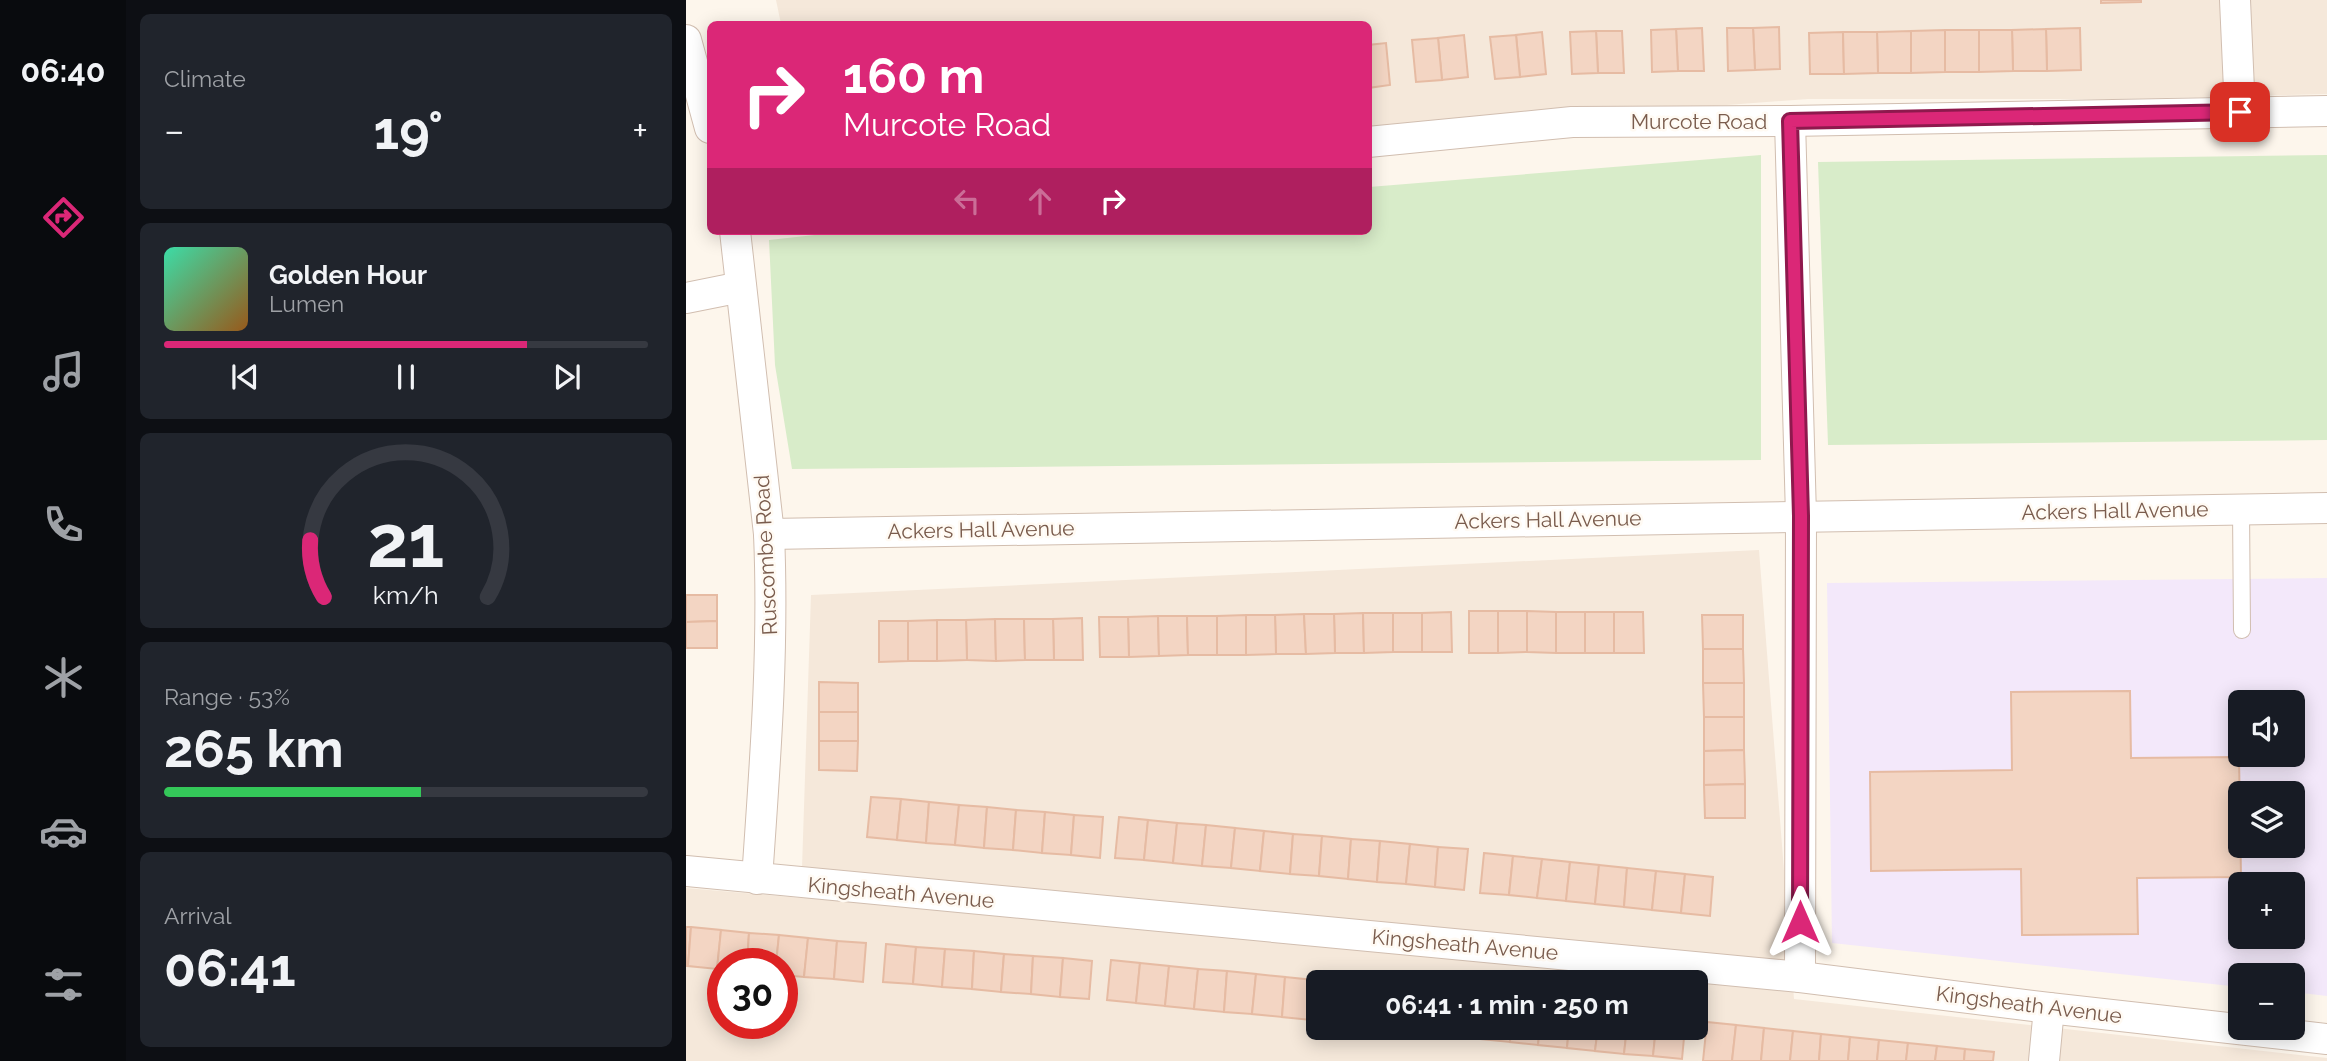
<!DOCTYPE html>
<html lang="en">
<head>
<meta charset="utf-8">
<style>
  body { margin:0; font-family:Raleway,sans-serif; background:#20242c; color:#f1f3f6; height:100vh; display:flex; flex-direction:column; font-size:26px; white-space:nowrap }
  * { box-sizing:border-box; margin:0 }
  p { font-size:23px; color:#9ea1a6 }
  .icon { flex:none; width:38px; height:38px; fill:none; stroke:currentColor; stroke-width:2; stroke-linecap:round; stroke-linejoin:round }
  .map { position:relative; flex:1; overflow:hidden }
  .sheet { display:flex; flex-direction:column; gap:14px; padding:14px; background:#0d0f14; width:560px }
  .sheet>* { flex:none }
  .banner { position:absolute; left:21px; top:21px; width:665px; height:214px; border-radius:10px; box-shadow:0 4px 18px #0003; background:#db2777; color:#fff; overflow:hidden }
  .fabs { position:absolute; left:1542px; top:690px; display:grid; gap:14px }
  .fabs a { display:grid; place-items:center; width:77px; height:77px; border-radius:10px; background:#171b24; box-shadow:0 4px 18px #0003; font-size:35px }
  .speed { position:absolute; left:21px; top:948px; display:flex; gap:14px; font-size:35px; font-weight:700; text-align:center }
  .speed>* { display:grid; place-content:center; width:91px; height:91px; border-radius:50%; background:#171b24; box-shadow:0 4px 18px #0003; line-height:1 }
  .speed .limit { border:10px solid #d22; background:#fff; color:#111 }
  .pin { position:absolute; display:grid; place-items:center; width:60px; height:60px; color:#fff; margin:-30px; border-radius:14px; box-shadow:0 4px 10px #0006 }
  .me { position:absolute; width:77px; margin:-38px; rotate:0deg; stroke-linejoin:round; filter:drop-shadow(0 0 5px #0008) }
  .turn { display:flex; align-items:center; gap:24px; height:147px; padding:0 21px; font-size:32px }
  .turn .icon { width:91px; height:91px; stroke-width:2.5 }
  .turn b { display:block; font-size:49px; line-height:60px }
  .lanes { display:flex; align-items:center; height:66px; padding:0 21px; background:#0003; justify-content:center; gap:35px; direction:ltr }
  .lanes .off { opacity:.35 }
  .big { font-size:52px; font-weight:700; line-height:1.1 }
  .sheet .tile { flex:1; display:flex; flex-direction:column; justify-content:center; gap:10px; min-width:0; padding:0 24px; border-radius:10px; background:#20242c }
  .sheet .dial { align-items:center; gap:0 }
  .dial svg { height:182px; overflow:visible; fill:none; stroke:#363941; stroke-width:7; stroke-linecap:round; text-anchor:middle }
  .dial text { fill:#f1f3f6; stroke:none }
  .song { display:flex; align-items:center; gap:21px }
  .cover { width:84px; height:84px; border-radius:10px; background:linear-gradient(135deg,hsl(160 70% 55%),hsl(30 70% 35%)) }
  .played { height:7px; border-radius:4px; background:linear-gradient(90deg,#db2777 75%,#363941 75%) }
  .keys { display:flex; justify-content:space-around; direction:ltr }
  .heat { display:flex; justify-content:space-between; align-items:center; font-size:38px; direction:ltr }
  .charge { height:10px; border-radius:5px; background:linear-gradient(90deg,#34c759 53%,#363941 0) }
  .trip { position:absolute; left:620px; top:970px; width:402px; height:70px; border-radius:10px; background:#171b24; box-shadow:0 4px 18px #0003; font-weight:700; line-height:70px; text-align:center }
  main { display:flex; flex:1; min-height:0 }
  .menu { display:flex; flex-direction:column; width:126px; justify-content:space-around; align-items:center; background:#090b0e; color:#9ea1a6 }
  .menu .icon { width:49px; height:49px }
  .menu .current { color:#db2777 }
  .menu b { font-size:32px; color:#f1f3f6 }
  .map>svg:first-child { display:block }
  .residential { fill:#f5e8da; fill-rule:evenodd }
  .education { fill:#f3e8fa; fill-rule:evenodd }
  .green { fill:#d8ecc9 }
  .building { fill:#f3d5c3; stroke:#e6bba3; stroke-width:2 }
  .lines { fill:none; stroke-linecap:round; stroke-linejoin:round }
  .lane-casing { stroke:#d1beb0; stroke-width:18 }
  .street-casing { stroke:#d1beb0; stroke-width:32 }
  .lane { stroke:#fff; stroke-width:16 }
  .street { stroke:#fff; stroke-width:30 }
  .route-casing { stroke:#8e194d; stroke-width:18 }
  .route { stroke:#db2777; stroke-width:12 }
  .labels { text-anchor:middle; stroke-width:5; stroke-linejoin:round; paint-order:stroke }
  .street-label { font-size:21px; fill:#7a5c4d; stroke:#fffaf3 }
</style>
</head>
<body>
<main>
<nav class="menu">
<b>06:40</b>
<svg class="icon current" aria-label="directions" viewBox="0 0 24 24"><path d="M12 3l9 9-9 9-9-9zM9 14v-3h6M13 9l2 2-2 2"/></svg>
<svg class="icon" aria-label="music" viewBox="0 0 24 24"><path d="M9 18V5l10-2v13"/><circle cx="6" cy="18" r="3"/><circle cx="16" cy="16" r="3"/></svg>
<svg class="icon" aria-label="phone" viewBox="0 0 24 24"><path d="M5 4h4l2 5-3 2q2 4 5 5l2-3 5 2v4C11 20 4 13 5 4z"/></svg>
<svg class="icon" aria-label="climate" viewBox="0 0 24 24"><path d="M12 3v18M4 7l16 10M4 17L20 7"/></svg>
<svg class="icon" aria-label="car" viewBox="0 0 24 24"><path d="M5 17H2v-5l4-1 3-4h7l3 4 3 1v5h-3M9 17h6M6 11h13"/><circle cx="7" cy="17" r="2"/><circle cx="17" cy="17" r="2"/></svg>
<svg class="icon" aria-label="filters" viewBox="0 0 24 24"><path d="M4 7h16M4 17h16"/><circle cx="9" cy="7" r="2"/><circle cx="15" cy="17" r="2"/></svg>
</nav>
<section class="sheet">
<div class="tile"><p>Climate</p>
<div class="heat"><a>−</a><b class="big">19°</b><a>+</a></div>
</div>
<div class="tile">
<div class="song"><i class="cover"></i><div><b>Golden Hour</b><p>Lumen</p></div></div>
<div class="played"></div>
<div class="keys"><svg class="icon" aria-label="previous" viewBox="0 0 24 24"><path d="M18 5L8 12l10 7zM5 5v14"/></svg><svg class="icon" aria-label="pause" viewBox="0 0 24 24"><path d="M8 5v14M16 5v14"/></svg><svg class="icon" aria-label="next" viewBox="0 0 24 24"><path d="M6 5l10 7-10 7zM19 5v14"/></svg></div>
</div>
<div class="tile dial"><svg viewBox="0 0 100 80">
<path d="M14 69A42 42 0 1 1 86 69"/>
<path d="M14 69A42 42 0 0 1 8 44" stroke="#db2777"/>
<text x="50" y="56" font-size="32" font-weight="700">21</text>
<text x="50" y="72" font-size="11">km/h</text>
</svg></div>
<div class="tile"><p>Range · 53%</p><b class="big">265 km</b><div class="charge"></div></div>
<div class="tile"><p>Arrival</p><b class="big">06:41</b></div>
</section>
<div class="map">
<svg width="1641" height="1061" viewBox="0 0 1641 1061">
  <rect width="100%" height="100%" fill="#fdf6ec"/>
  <g class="residential">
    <path d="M90,0H1641V94L1433,99H1122L683,132L682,24H95Z"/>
    <path d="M1073,550L1108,999L1641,1058V1061H0V888L115,898L125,595ZM37,964H96V1024H37ZM632,982H1010V1027H632Z"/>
  </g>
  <path class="education" d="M1641,578V996L1607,992L1606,975H1554V987L1146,943L1141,583ZM1554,702H1606V754H1554ZM1554,793H1606V845H1554ZM1554,884H1606V936H1554Z"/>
  <g class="green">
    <path d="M1075,155V460L106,469L89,365L83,240L165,231H682L683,187Z"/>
    <path d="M1641,155V440L1142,445L1132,162Z"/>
  </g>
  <g class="building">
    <path d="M1415,0H1455V2L1415,3Z"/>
    <path d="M1093,27L1094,69L1069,70L1067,28Z"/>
    <path d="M1016,28L1018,71H992L990,29Z"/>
    <path d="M1041,28H1067L1069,70L1042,71Z"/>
    <path d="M1394,28L1395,70L1361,71L1360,29Z"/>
    <path d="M990,29L992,71L966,72L965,30Z"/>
    <path d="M1360,29L1361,71H1327L1326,30Z"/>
    <path d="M1259,30V72L1225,73V31Z"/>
    <rect x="1259" y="30" width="34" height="42"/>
    <path d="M1293,30H1326L1327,71L1293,72Z"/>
    <path d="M910,31H936L938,73H912Z"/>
    <path d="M910,31L912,73L886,74L884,32Z"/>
    <path d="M1225,31V73H1192L1191,32Z"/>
    <path d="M856,32L860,74L834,77L830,35Z"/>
    <path d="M1157,32L1158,74H1124L1123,33Z"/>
    <path d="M1157,32H1191L1192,73L1158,74Z"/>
    <path d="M778,35L782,77L756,80L752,38Z"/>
    <path d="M830,35L834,77L809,79L804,37Z"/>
    <path d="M752,38L756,80L730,82L726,40Z"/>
    <path d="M700,43L704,85L682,88V45Z"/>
    <path d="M0,595H31V621L0,622Z"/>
    <rect x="783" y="611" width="29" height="42"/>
    <path d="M812,611H841V652L812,653Z"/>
    <path d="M841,611L870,612V653L841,652Z"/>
    <path d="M765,612L766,652H736V613Z"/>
    <rect x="870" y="612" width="29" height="41"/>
    <rect x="899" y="612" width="29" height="41"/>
    <path d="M928,612H957L958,653H928Z"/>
    <path d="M677,613L678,653H649L648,614Z"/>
    <path d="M677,613H707V652L678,653Z"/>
    <rect x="707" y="613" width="29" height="39"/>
    <path d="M618,614L620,654H590L589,615Z"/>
    <path d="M618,614H648L649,653L620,654Z"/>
    <path d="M560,615V655H531V616Z"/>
    <path d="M560,615H589L590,654L560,655Z"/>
    <path d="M1016,615H1057V649H1017Z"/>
    <path d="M472,616L473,656L443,657L442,617Z"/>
    <path d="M472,616H501L502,655L473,656Z"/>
    <path d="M501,616H531V655H502Z"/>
    <path d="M413,617H442L443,657H414Z"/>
    <path d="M396,618L397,660H368L367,619Z"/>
    <path d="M309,619L310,661L281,660L280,620Z"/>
    <path d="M309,619H338L339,660L310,661Z"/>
    <path d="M338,619H367L368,660H339Z"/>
    <path d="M251,620V661H222V621Z"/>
    <path d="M251,620H280L281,660L251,661Z"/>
    <path d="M31,621V648H0V622Z"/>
    <path d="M193,621H222V661L193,662Z"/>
    <path d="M1017,649H1057L1058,683H1017Z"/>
    <path d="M133,682L172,683V712H133Z"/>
    <path d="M1017,683H1058V717H1018Z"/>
    <path d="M1444,691L1445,758L1553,757L1555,877L1451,878L1452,934L1336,935L1335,869L1185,871L1184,772L1326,770L1325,692Z"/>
    <rect x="133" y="712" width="39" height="29"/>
    <path d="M1018,717H1058V750L1018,751Z"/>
    <path d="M133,741H172L171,771L133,770Z"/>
    <path d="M1058,750L1059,784L1018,785V751Z"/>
    <path d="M1059,784V818H1019L1018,785Z"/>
    <path d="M185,797L215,799L211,840L181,837Z"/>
    <path d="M215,799L243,802L240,843L211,840Z"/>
    <path d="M243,802L273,805L269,845L240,843Z"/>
    <path d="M273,805L301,807L298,848L269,845Z"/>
    <path d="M301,807L330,810L327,850L298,848Z"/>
    <path d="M330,810L359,812L356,853L327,850Z"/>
    <path d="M359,812L388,815L385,855L356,853Z"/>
    <path d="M388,815L417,817L414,858L385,855Z"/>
    <path d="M433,817L462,820L458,860L429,858Z"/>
    <path d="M462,820L491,823L487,863L458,860Z"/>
    <path d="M491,823L520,825L516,866L487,863Z"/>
    <path d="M520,825L549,828L545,868L516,866Z"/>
    <path d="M549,828L578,831L574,871L545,868Z"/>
    <path d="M578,831L607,834L604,874L574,871Z"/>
    <path d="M607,834L636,836L633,876L604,874Z"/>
    <path d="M636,836L665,839L662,879L633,876Z"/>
    <path d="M665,839L694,841L691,882L662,879Z"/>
    <path d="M694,841L724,844L720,884L691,882Z"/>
    <path d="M724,844L752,847L749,887L720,884Z"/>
    <path d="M752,847L782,849L778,890L749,887Z"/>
    <path d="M798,853L827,856L823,895L794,893Z"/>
    <path d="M827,856L856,859L851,898L823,895Z"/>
    <path d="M856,859L884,862L880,901L851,898Z"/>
    <path d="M884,862L913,865L909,904L880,901Z"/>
    <path d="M913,865L941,868L938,907L909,904Z"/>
    <path d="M941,868L970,871L966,910L938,907Z"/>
    <path d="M970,871L999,874L995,913L966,910Z"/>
    <path d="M999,874L1027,877L1024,916L995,913Z"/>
    <path d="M0,927H5L2,966H0Z"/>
    <path d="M5,927L35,930L31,969L2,966Z"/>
    <path d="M35,930L63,933L61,964H37V969H31Z"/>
    <path d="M63,933L93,935L90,964H61Z"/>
    <path d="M93,935L122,938L118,977L96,975V964H90Z"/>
    <path d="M122,938L151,941L148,979L118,977Z"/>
    <path d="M151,941L180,943L177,982L148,979Z"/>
    <path d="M200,944L230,947L227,984L197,982Z"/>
    <path d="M230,947L259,949L256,987L227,984Z"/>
    <path d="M259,949L288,951L286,989L256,987Z"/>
    <path d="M288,951L318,954L315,992L286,989Z"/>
    <path d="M318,954L347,956L345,994L315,992Z"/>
    <path d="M347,956L377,958L374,997L345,994Z"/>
    <path d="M377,958L406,961L403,999L374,997Z"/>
    <path d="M425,960L454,963L450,1003L421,1000Z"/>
    <path d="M454,963L483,966L479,1006L450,1003Z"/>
    <path d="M483,966L512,969L508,1009L479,1006Z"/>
    <path d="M512,969L541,971L538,1012L508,1009Z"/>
    <path d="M541,971L570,974L566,1014L538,1012Z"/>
    <path d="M570,974L599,977L596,1017L566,1014Z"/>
    <path d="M599,977L628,980L625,1020L596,1017Z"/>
    <path d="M628,980L645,982H632V1021L625,1020Z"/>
    <path d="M1021,1022L1050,1025L1046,1061H1017Z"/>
    <path d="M1050,1025L1078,1028L1075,1061H1046Z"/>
    <path d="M712,1027H741V1032L712,1029Z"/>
    <path d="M741,1027H771L770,1034L741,1032Z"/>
    <path d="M796,1027H825L824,1042L795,1039Z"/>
    <path d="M825,1027H854L852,1045L824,1042Z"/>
    <path d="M854,1027H883L881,1048L852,1045Z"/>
    <path d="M883,1027H912L909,1051L881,1048Z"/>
    <path d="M912,1027H941L938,1054L909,1051Z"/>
    <path d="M941,1027H970L967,1056L938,1054Z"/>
    <path d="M970,1027H999L996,1059L967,1056Z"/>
    <path d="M1078,1028L1107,1031L1104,1061H1075Z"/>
    <path d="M1107,1031L1135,1034L1133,1061H1104Z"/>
    <path d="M1135,1034L1164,1037L1162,1061H1133Z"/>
    <path d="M1164,1037L1193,1040L1191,1061H1162Z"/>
    <path d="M1193,1040L1222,1043L1220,1061H1191Z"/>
    <path d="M1222,1043L1251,1046L1249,1061H1220Z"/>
    <path d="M1251,1046L1279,1049L1278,1061H1249Z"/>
    <path d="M1279,1049L1308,1052L1307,1061H1278Z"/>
  </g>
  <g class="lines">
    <g class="lane-casing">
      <path id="lane" d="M1555,509L1556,630"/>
    </g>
    <g class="street-casing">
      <g id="street">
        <path d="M1549,0L1554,112"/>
        <path d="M0,40L24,128"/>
        <path d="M1104,121L1115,516L1114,977"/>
        <path d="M682,142L886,122L1104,121L1641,111"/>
        <path d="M49,231L83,534C88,649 79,764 71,879"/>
        <path d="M0,298L55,287"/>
        <path d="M83,534L1641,508"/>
        <path d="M0,871L1114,977L1363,1008L1641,1039"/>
        <path d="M1358,1061L1363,1008"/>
      </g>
    </g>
    <use href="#lane" class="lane"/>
    <use href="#street" class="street"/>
  </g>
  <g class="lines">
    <g class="route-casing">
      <path id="route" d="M1114,922L1115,516L1104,121L1554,112"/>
    </g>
    <use href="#route" class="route"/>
  </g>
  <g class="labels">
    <g class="street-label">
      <text x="1013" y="129">Murcote Road</text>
      <text transform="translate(1429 511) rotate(-1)" y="7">Ackers Hall Avenue</text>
      <text transform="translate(862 520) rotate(-1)" y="7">Ackers Hall Avenue</text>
      <text transform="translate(295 530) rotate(-1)" y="7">Ackers Hall Avenue</text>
      <text transform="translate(80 555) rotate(-93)" y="7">Ruscombe Road</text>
      <text transform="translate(215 893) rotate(5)" y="7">Kingsheath Avenue</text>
      <text transform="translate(779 945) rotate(5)" y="7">Kingsheath Avenue</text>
      <text transform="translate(1343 1005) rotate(7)" y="7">Kingsheath Avenue</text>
    </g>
  </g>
</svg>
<div class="fabs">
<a><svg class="icon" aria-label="sound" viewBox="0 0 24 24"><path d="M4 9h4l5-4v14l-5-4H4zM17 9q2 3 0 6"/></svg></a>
<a><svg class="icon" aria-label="layers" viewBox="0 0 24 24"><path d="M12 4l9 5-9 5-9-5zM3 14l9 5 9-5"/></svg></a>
<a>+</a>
<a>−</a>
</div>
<div class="speed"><div class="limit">30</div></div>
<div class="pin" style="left:1554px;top:112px;background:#d93025"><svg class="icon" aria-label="arrive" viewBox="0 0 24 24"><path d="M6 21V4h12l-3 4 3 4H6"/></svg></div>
<svg class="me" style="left:1114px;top:922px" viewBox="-20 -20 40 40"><path d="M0-17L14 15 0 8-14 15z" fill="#db2777" stroke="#fff" stroke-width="4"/></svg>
<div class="trip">06:41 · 1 min · 250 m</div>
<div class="banner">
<div class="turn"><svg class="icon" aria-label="right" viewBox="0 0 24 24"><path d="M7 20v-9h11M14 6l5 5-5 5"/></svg><div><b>160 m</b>Murcote Road</div></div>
<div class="lanes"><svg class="icon off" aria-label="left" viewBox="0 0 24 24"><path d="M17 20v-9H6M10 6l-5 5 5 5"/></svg><svg class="icon off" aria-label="ahead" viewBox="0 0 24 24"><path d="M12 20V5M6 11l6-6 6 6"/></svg><svg class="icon" aria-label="right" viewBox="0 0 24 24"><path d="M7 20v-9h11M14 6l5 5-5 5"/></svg></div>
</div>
</div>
</main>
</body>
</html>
